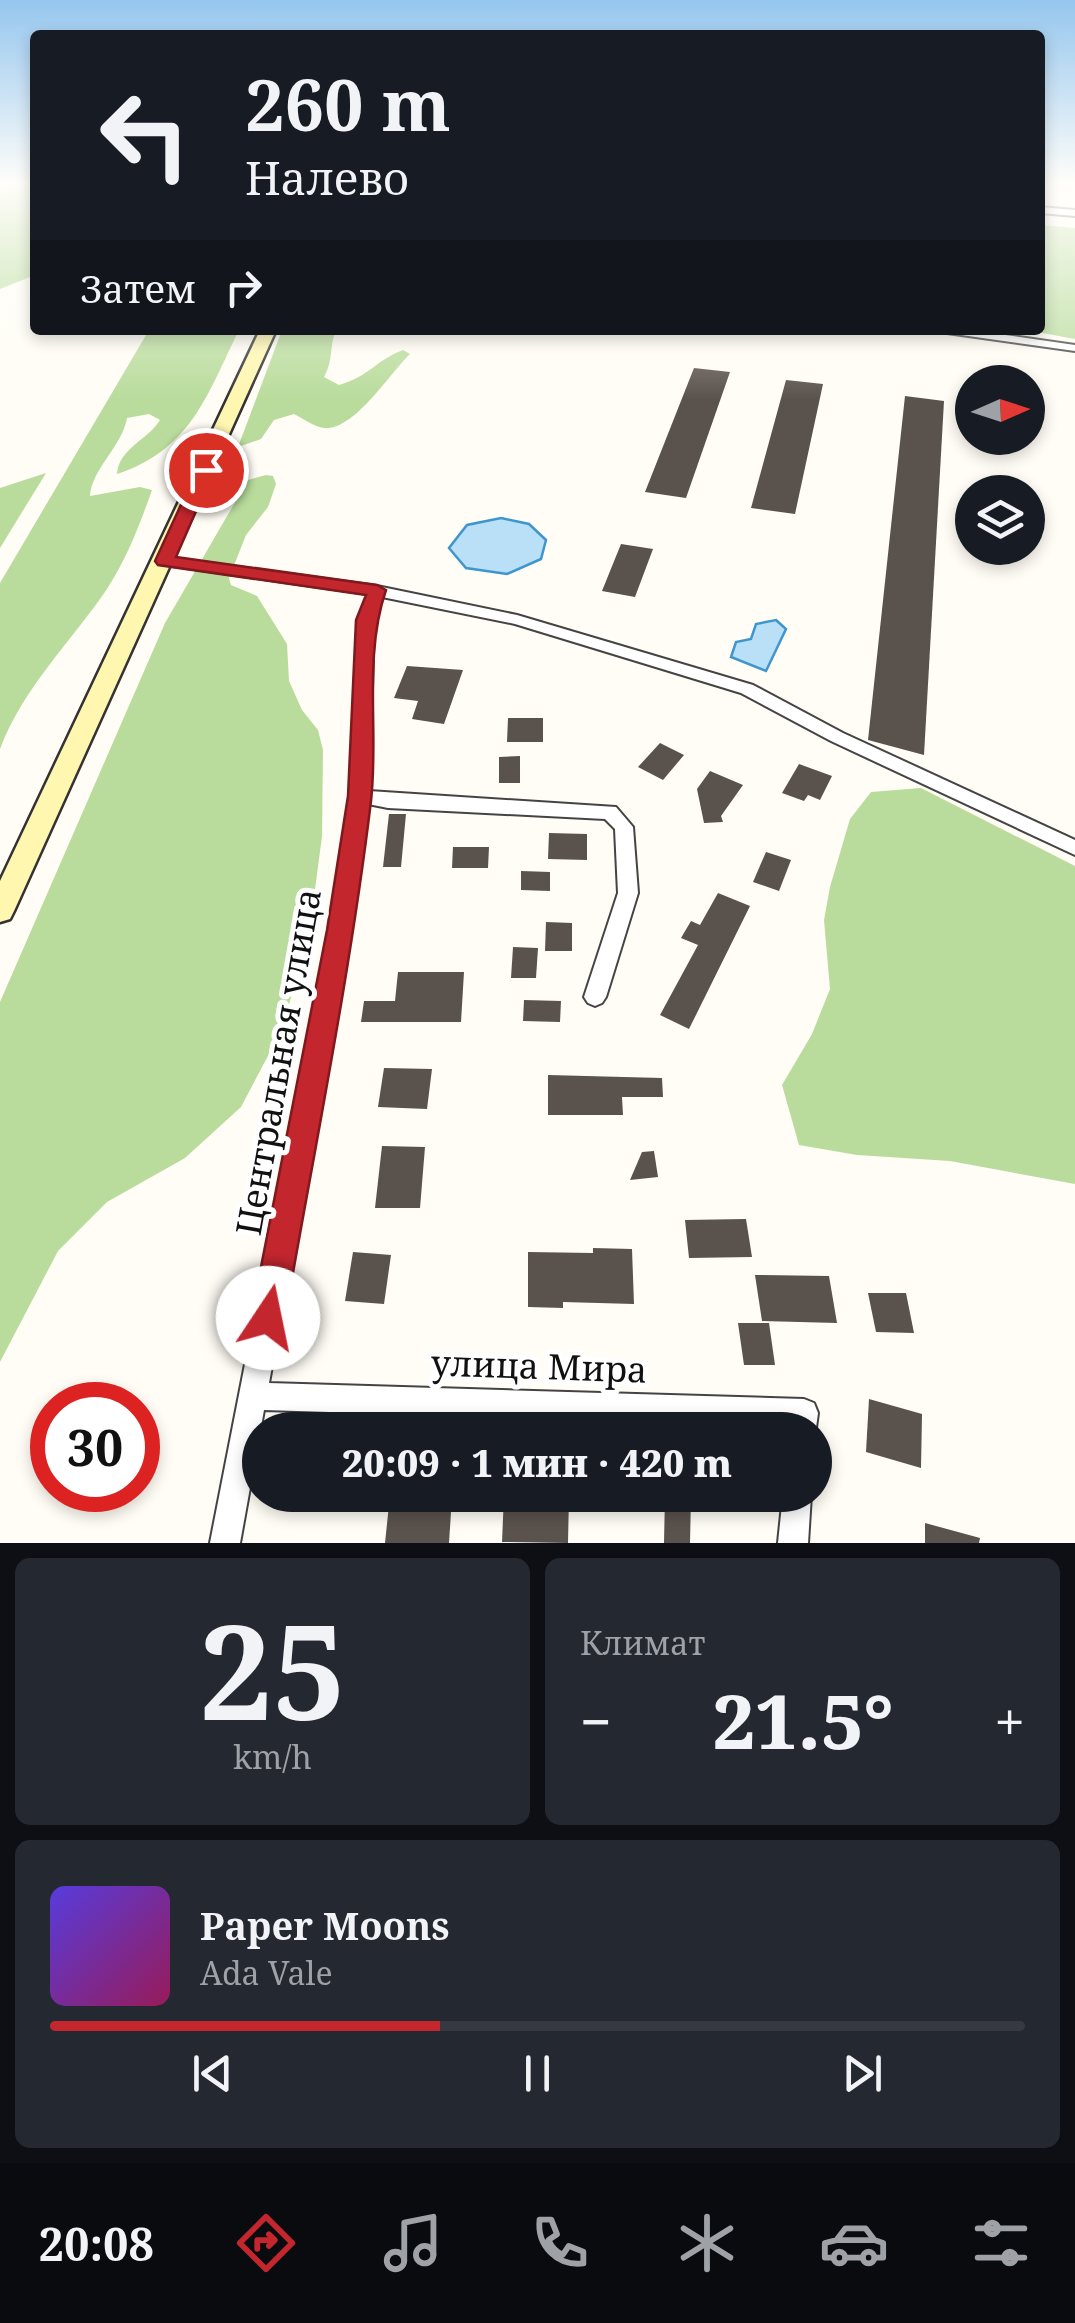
<!DOCTYPE html>
<html lang="ru">
<head>
<meta charset="utf-8">
<style>
  body { margin:0; font-family:"Noto Serif",serif; background:#242831; color:#f1f3f6; height:100vh; display:flex; flex-direction:column; font-size:38px; white-space:nowrap }
  * { box-sizing:border-box; margin:0 }
  p { font-size:32px; color:#9ea1a6 }
  .icon { flex:none; width:55px; height:55px; fill:none; stroke:currentColor; stroke-width:2; stroke-linecap:round; stroke-linejoin:round }
  .map { position:relative; height:1543px; overflow:hidden }
  .drawer { display:flex; flex-direction:column; gap:15px; padding:15px; background:#0d0f14; flex:1 }
  .drawer>* { flex:none }
  .hud { position:absolute; left:30px; top:30px; width:1015px; height:305px; border-radius:10px; box-shadow:0 5px 15px #0003; background:#171b24; color:#f1f3f6; overflow:hidden }
  .needle { width:65px; rotate:87deg }
  .buttons { position:absolute; left:955px; top:365px; display:grid; gap:20px }
  .buttons a { display:grid; place-items:center; width:90px; height:90px; border-radius:50%; background:#171b24; box-shadow:0 5px 15px #0003; font-size:50px }
  .speed { position:absolute; left:30px; top:1382px; display:flex; gap:20px; font-size:50px; font-weight:700; text-align:center }
  .speed>* { display:grid; place-content:center; width:130px; height:130px; border-radius:50%; background:#171b24; box-shadow:0 5px 15px #0003; line-height:1 }
  .speed .limit { border:15px solid #d22; background:#fff; color:#111 }
  .pin { position:absolute; display:grid; place-items:center; width:85px; height:85px; color:#fff; margin:-42px; border:5px solid #fff; border-radius:50%; box-shadow:0 2px 10px #0007 }
  .me { position:absolute; width:110px; margin:-55px; rotate:11deg; stroke-linejoin:round; filter:drop-shadow(0 0 8px #0008) }
  .turn { display:flex; align-items:center; gap:35px; height:210px; padding:0 50px; font-size:45px }
  .turn .icon { width:130px; height:130px; stroke-width:2.5 }
  .turn b { display:block; font-size:70px; line-height:85px }
  .then { display:flex; align-items:center; height:95px; padding:0 50px; background:#0003; gap:20px; font-size:38px }
  .big { font-size:75px; font-weight:800; line-height:1.1 }
  .drawer .widget { flex:1; display:flex; flex-direction:column; justify-content:center; gap:15px; min-width:0; padding:0 35px; border-radius:15px; background:#242831 }
  .drawer .dial { align-items:center; gap:0 }
  .dial b { font-size:130px; line-height:1 }
  .song { display:flex; align-items:center; gap:30px }
  .cover { width:120px; height:120px; border-radius:15px; background:linear-gradient(135deg,hsl(250 70% 55%),hsl(330 70% 35%)) }
  .played { height:10px; border-radius:5px; background:linear-gradient(90deg,#c4262e 40%,#363941 40%) }
  .keys { display:flex; justify-content:space-around; direction:ltr }
  .heat { display:flex; justify-content:space-between; align-items:center; font-size:55px; direction:ltr }
  .drawer .tiles { flex:1; display:grid; gap:15px; grid-template-columns:1fr 1fr }
  .widget:last-child { grid-column:span 2 }
  .trip { position:absolute; left:242px; top:1412px; width:590px; height:100px; border-radius:50px; background:#171b24; box-shadow:0 5px 15px #0003; font-weight:800; line-height:100px; text-align:center }
  .tab-bar { display:flex; height:160px; justify-content:space-around; align-items:center; background:#090b0e; color:#9ea1a6 }
  .tab-bar .icon { width:70px; height:70px }
  .tab-bar .current { color:#c4262e }
  .tab-bar b { font-size:45px; color:#f1f3f6 }
  .map>svg:first-child { display:block }
  .forest { fill:#b9dc9c }
  .water { fill:#b9e0f7; stroke:#3f96cf; stroke-width:2.5 }
  .building { fill:#5a524d }
  .lines { fill:none; stroke-linecap:round; stroke-linejoin:round }
  .street-casing { stroke:#444; stroke-width:4 }
  .secondary-casing { stroke:#333; stroke-width:5 }
  .street { fill:#fff; fill-rule:evenodd }
  .secondary { fill:#fff6b0; fill-rule:evenodd }
  .route { fill:#c4262e; stroke:#7f191e; stroke-width:2.5 }
  .labels { text-anchor:middle; stroke-width:10; stroke-linejoin:round; paint-order:stroke }
  .near-street-label { font-size:35px; fill:#111; stroke:#fff }
</style>
</head>
<body>
<div class="map">
<svg width="1075" height="1543" viewBox="0 0 1075 1543">
  <rect width="100%" height="100%" fill="#fffdf5"/>
  <g class="forest">
    <path d="M0,184H35V275L0,289Z"/>
    <path d="M1040,225L1075,228V339L1026,330H1040Z"/>
    <path d="M149,330H239C207,395 191,450 117,474C119,448 148,440 160,420L149,414L127,418C122,447 92,468 90,496L140,487L152,490C140,524 127,558 107,589C70,643 23,688 0,749V583Z"/>
    <path d="M282,330H336C329,346 334,359 324,377L339,385C370,376 376,360 403,350L410,354C390,373 354,431 324,428C315,427 302,418 294,414L274,420L261,439L238,447Z"/>
    <path d="M46,473L0,548V488Z"/>
    <path d="M266,475L273,476L276,484L268,507L246,535L229,578L231,585L257,596L287,644L289,681L302,710L318,730L323,750L322,836L308,943L280,1033L241,1107L185,1158L107,1202L58,1251L0,1362V1002L165,623L248,480Z"/>
    <path d="M921,788L1075,866V1184L950,1161L857,1155L799,1145L782,1085L812,1034L830,989L824,920L830,887L850,819L871,792Z"/>
  </g>
  <g class="water">
    <path d="M501,518L529,524L546,540L541,559L507,574L466,568L449,548L467,525Z"/>
    <path d="M776,620L786,629L766,671L731,657L736,642L751,639L756,624Z"/>
  </g>
  <g class="building">
    <path d="M694,368L730,372L686,498L645,492Z"/>
    <path d="M786,380L823,384L795,514L751,508Z"/>
    <path d="M905,396L944,401L924,755L868,740Z"/>
    <path d="M621,544L653,549L635,597L602,591Z"/>
    <path d="M407,666L463,670L444,724L412,719L418,701L394,698Z"/>
    <path d="M508,718H543V742H507Z"/>
    <path d="M660,743L684,755L663,780L638,767Z"/>
    <path d="M520,756V783H499V757Z"/>
    <path d="M799,764L832,776L820,800L808,795L804,801L782,793Z"/>
    <path d="M710,771L743,785L721,816L723,822L704,823L697,789Z"/>
    <path d="M389,814H406L401,867H383Z"/>
    <path d="M549,833L587,834V860L548,859Z"/>
    <path d="M453,847H489L488,868H452Z"/>
    <path d="M766,852L791,860L779,891L753,882Z"/>
    <path d="M521,871L550,872V891L521,890Z"/>
    <path d="M718,893L750,906L689,1029L660,1015L698,945L681,938L691,921L700,925Z"/>
    <path d="M546,922L572,923V951H545Z"/>
    <path d="M513,947L538,948L536,978H511Z"/>
    <path d="M398,972H464L461,1022H361L364,1001H395Z"/>
    <path d="M524,1000L561,1001L560,1022L523,1021Z"/>
    <path d="M384,1068L432,1069L427,1109L378,1107Z"/>
    <path d="M548,1075L662,1078L663,1097H622L623,1115H548Z"/>
    <path d="M382,1146L425,1147L420,1208H375Z"/>
    <path d="M654,1151L658,1177L630,1180L642,1152Z"/>
    <path d="M746,1219L752,1257L689,1258L685,1220Z"/>
    <path d="M593,1248L632,1249L634,1304L563,1302V1308L528,1307V1252L593,1253Z"/>
    <path d="M353,1252L391,1255L384,1304L345,1301Z"/>
    <path d="M755,1275L829,1276L837,1323L762,1321Z"/>
    <path d="M868,1293H906L914,1333L876,1332Z"/>
    <path d="M738,1323H769L775,1365H744Z"/>
    <path d="M869,1399L922,1414L921,1468L866,1452Z"/>
    <path d="M390,1495L452,1497L449,1543H385Z"/>
    <path d="M504,1495H569L568,1543L502,1542Z"/>
    <path d="M665,1495H691L690,1543H664Z"/>
    <path d="M925,1523L980,1538L979,1543H925Z"/>
  </g>
  <g class="lines">
    <g class="street-casing">
      <g id="street">
        <path d="M1040,207L1075,210V216L1040,213Z"/>
        <path d="M942,330H970L1075,345V351L947,333Z"/>
        <path d="M164,557L377,586L517,615L753,685L843,733L1075,840V855L831,741L741,693L515,624L382,597L374,621L369,791L616,807L633,827L638,893L606,997L602,1003L595,1006L588,1003L584,997L618,893L615,829L605,819L388,808L368,804L350,930L269,1383L804,1399L814,1403L818,1413L815,1435V1430H789V1426L264,1410L240,1543H210L330,930L351,796L358,621L368,594L159,564L157,561Z"/>
        <path d="M783,1495H811L808,1543H778Z"/>
      </g>
    </g>
    <g class="secondary-casing">
      <path id="secondary" d="M260,330H276L14,911L10,919L0,922V881Z"/>
    </g>
    <use href="#street" class="street"/>
    <use href="#secondary" class="secondary"/>
  </g>
  <linearGradient id="sky" x2="0" y2="1"><stop stop-color="#95c6ee"/><stop offset="0.46" stop-color="#fffefa"/><stop offset="1" stop-color="#fffefa" stop-opacity="0"/></linearGradient>
  <rect width="1075" height="400" fill="url(#sky)"/>
  <path class="route" d="M206,465L214,470L176,557L377,585L386,590C363,657 379,732 371,801C350,975 315,1146 285,1318L280,1330L268,1335L256,1330L251,1318L327,930L348,796L356,620L366,595L158,565L155,561L197,470Z"/>
  <g class="labels">
    <g class="near-street-label">
      <text transform="translate(279 1062) rotate(-80)" y="12">Центральная улица</text>
      <text transform="translate(539 1367) rotate(2)" y="12">улица Мира</text>
    </g>
  </g>
</svg>
<div class="buttons">
<a><svg class="needle" viewBox="-14 -14 28 28"><path d="M0-13l5 13h-10z" fill="#e53935"/><path d="M0 13l5-13h-10z" fill="#9ea1a6"/></svg></a>
<a><svg class="icon" aria-label="layers" viewBox="0 0 24 24"><path d="M12 4l9 5-9 5-9-5zM3 14l9 5 9-5"/></svg></a>
</div>
<div class="speed"><div class="limit">30</div></div>
<div class="pin" style="left:206px;top:470px;background:#d93025"><svg class="icon" aria-label="arrive" viewBox="0 0 24 24"><path d="M6 21V4h12l-3 4 3 4H6"/></svg></div>
<svg class="me" style="left:268px;top:1318px" viewBox="-20 -20 40 40"><circle r="19" fill="#fff"/><path d="M0-13L10 11 0 6-10 11z" fill="#c4262e"/></svg>
<div class="trip">20:09 · 1 мин · 420 m</div>
<div class="hud">
<div class="turn"><svg class="icon" aria-label="left" viewBox="0 0 24 24"><path d="M17 20v-9H6M10 6l-5 5 5 5"/></svg><div><b>260 m</b>Налево</div></div>
<div class="then">Затем<svg class="icon" aria-label="right" viewBox="0 0 24 24"><path d="M7 20v-9h11M14 6l5 5-5 5"/></svg></div>
</div>
</div>
<section class="drawer">
<div class="tiles">
<div class="widget dial"><b>25</b><p>km/h</p></div>
<div class="widget"><p>Климат</p>
<div class="heat"><a>−</a><b class="big">21.5°</b><a>+</a></div>
</div>
<div class="widget">
<div class="song"><i class="cover"></i><div><b>Paper Moons</b><p>Ada Vale</p></div></div>
<div class="played"></div>
<div class="keys"><svg class="icon" aria-label="previous" viewBox="0 0 24 24"><path d="M18 5L8 12l10 7zM5 5v14"/></svg><svg class="icon" aria-label="pause" viewBox="0 0 24 24"><path d="M8 5v14M16 5v14"/></svg><svg class="icon" aria-label="next" viewBox="0 0 24 24"><path d="M6 5l10 7-10 7zM19 5v14"/></svg></div>
</div>
</div>
</section>
<nav class="tab-bar">
<b>20:08</b>
<svg class="icon current" aria-label="directions" viewBox="0 0 24 24"><path d="M12 3l9 9-9 9-9-9zM9 14v-3h6M13 9l2 2-2 2"/></svg>
<svg class="icon" aria-label="music" viewBox="0 0 24 24"><path d="M9 18V5l10-2v13"/><circle cx="6" cy="18" r="3"/><circle cx="16" cy="16" r="3"/></svg>
<svg class="icon" aria-label="phone" viewBox="0 0 24 24"><path d="M5 4h4l2 5-3 2q2 4 5 5l2-3 5 2v4C11 20 4 13 5 4z"/></svg>
<svg class="icon" aria-label="climate" viewBox="0 0 24 24"><path d="M12 3v18M4 7l16 10M4 17L20 7"/></svg>
<svg class="icon" aria-label="car" viewBox="0 0 24 24"><path d="M5 17H2v-5l4-1 3-4h7l3 4 3 1v5h-3M9 17h6M6 11h13"/><circle cx="7" cy="17" r="2"/><circle cx="17" cy="17" r="2"/></svg>
<svg class="icon" aria-label="filters" viewBox="0 0 24 24"><path d="M4 7h16M4 17h16"/><circle cx="9" cy="7" r="2"/><circle cx="15" cy="17" r="2"/></svg>
</nav>
</body>
</html>
